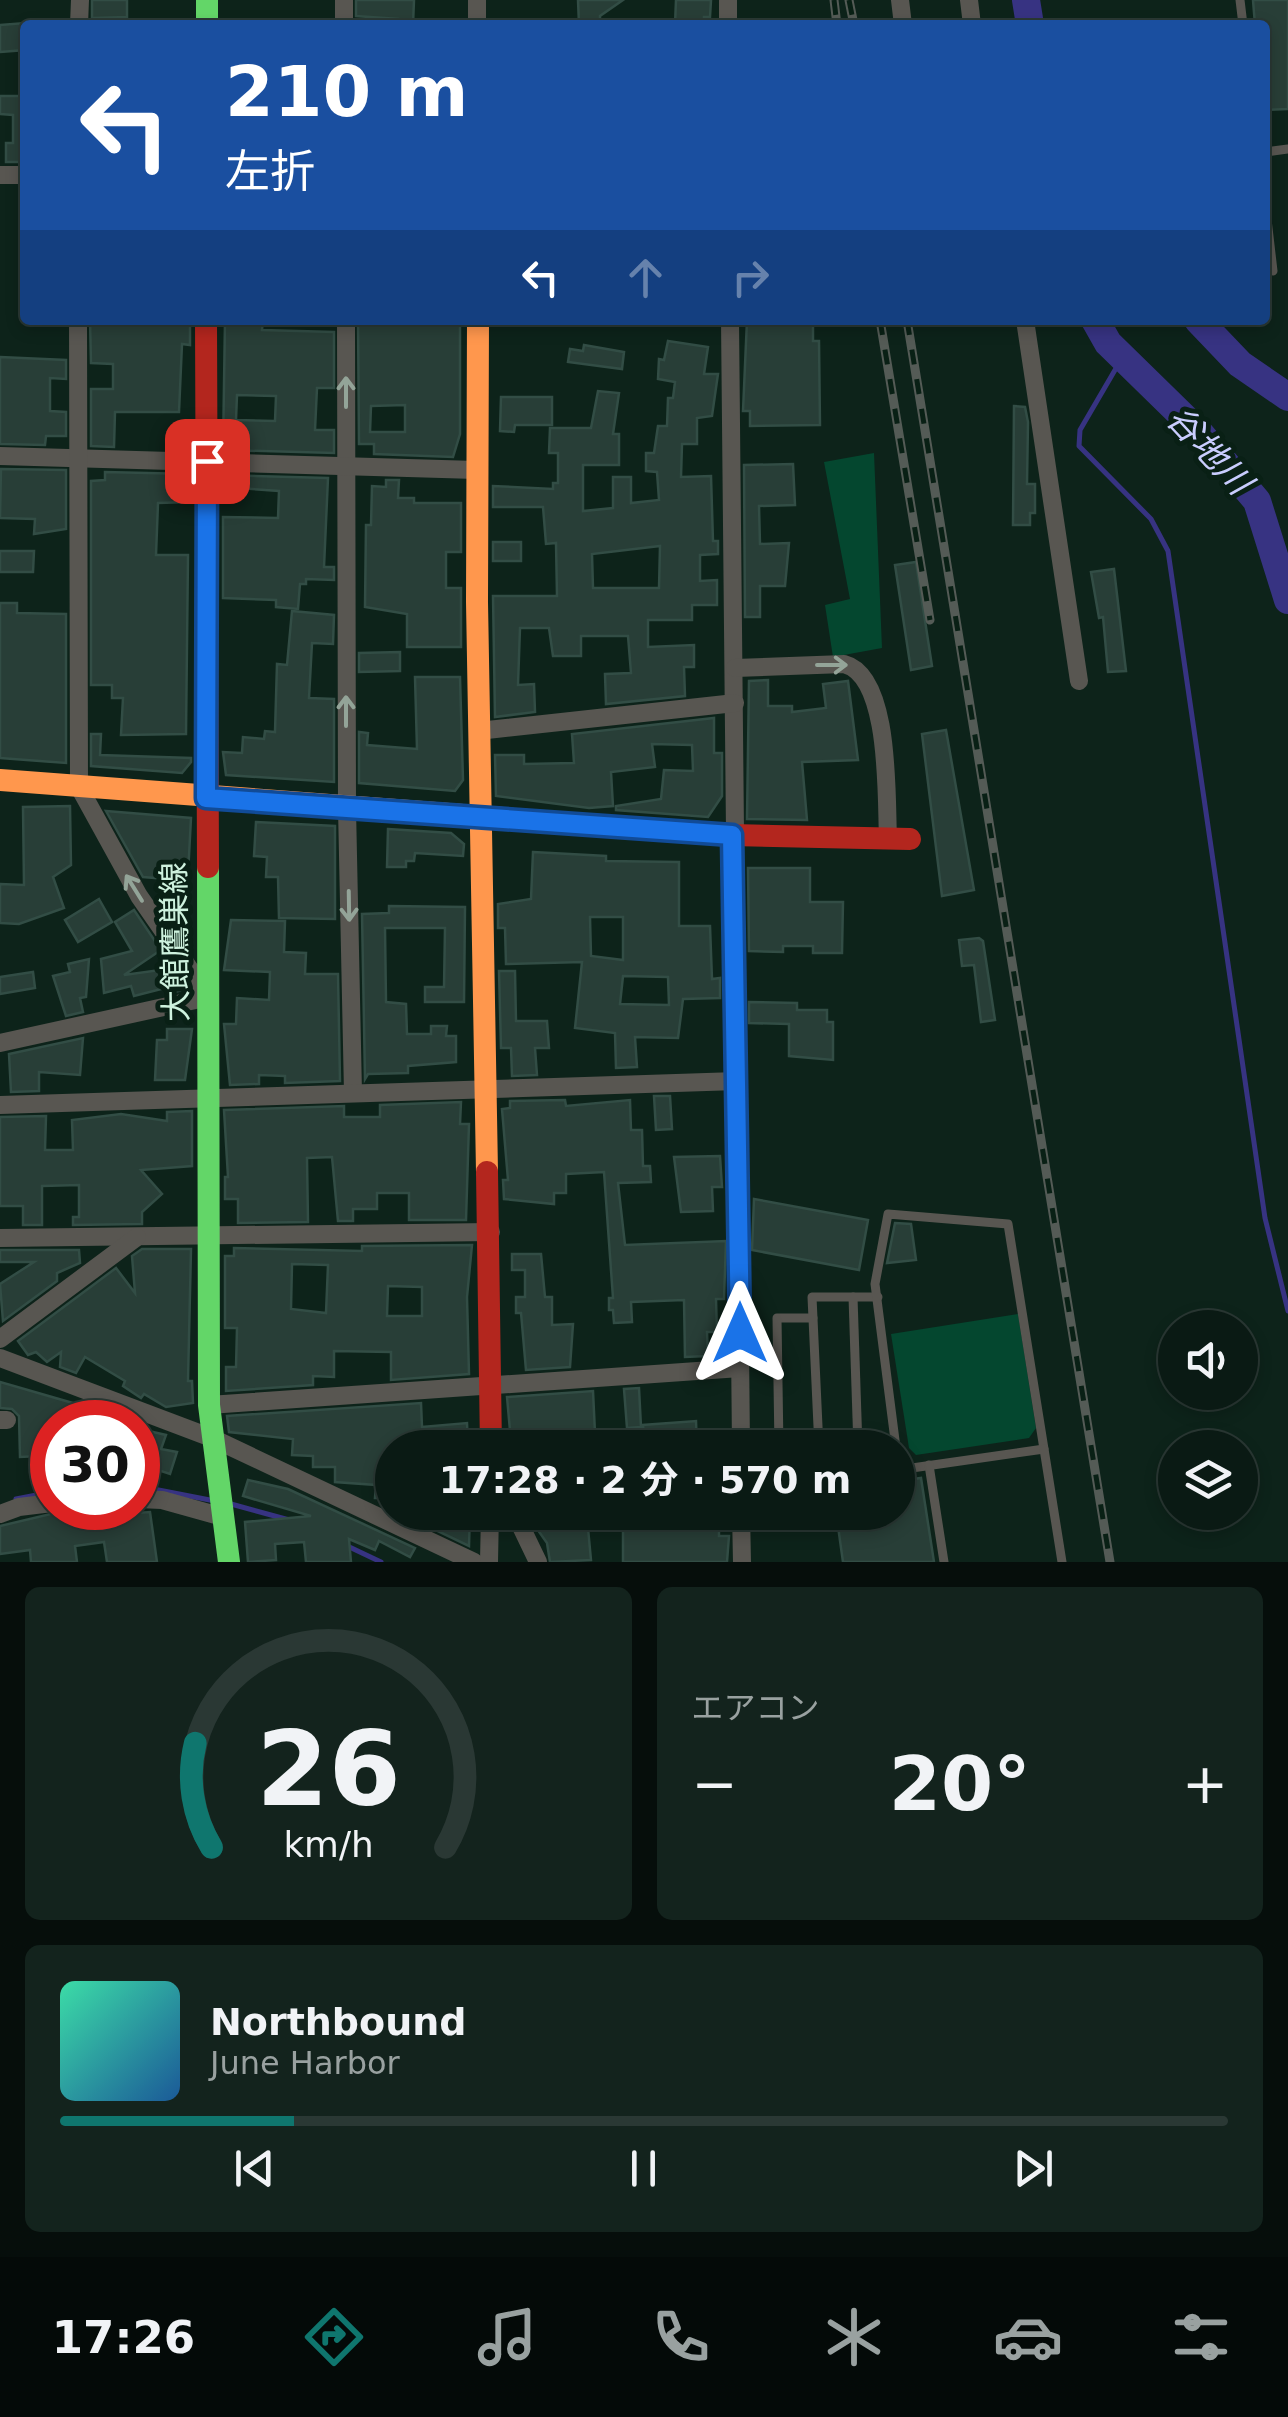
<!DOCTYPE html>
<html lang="ja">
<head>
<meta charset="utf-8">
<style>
  body { margin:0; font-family:"DejaVu Sans","Noto Sans JP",sans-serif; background:#13231d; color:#f1f3f6; height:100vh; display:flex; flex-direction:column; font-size:38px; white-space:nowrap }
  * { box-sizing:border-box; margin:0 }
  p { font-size:32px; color:#99a1a0 }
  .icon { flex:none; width:55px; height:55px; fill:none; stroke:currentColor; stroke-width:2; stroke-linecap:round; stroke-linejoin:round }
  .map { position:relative; height:1562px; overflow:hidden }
  .drawer { display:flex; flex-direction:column; gap:25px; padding:25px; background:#060e0b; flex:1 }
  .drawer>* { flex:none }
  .top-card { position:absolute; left:20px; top:20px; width:1250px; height:305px; border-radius:10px; box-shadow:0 5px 15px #0003,0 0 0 2px #2a3834; background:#1a4fa0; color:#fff; overflow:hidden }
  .controls { position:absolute; left:1158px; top:1310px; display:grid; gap:20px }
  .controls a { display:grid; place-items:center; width:100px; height:100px; border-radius:50%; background:#0a1a14; box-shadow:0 5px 15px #0003,0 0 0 2px #2a3834; font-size:50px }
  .speed { position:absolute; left:30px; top:1400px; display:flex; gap:20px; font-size:50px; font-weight:700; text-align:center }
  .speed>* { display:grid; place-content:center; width:130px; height:130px; border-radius:50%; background:#0a1a14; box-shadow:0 5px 15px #0003,0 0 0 2px #2a3834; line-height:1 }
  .speed .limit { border:15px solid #d22; background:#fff; color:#111 }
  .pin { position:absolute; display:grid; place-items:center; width:85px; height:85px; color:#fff; margin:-42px; border-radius:20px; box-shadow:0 5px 15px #0006 }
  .me { position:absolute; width:110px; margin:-55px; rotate:0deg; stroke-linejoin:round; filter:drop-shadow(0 0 8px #0008) }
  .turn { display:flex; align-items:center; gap:35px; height:210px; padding:0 40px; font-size:45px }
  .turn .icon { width:130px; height:130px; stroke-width:2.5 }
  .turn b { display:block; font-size:70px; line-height:85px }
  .lanes { display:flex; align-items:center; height:95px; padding:0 40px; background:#0003; justify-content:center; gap:50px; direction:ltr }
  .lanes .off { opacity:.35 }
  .big { font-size:75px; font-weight:700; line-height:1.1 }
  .drawer .tile { flex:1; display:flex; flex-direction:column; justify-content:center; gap:15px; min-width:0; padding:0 35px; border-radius:15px; background:#13231d }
  .drawer .dial { align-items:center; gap:0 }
  .dial svg { height:260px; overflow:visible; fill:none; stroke:#2a3834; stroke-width:7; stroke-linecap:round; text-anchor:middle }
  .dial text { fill:#f1f3f6; stroke:none }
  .song { display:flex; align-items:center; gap:30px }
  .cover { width:120px; height:120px; border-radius:15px; background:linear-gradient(135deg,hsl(160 70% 55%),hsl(210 70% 35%)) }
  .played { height:10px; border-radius:5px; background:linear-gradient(90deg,#0f766e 20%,#2a3834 20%) }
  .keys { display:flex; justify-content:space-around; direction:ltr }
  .heat { display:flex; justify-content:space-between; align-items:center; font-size:55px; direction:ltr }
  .drawer .tiles { flex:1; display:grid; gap:25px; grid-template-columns:1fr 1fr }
  .tile:last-child { grid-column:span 2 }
  .trip { position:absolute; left:375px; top:1430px; width:540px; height:100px; border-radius:50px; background:#0a1a14; box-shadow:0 5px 15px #0003,0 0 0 2px #2a3834; font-weight:700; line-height:100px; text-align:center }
  .dock { display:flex; height:160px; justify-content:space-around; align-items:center; background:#040a08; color:#99a1a0 }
  .dock .icon { width:70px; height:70px }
  .dock .selected { color:#0f766e }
  .dock b { font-size:45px; color:#f1f3f6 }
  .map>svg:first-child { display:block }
  .green { fill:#04472f }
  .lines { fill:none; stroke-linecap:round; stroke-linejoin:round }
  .stream { stroke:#373382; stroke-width:5 }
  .river { stroke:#373382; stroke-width:28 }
  .building { fill:#283e37; stroke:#324d45; stroke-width:2.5; fill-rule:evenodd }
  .lane { stroke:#585651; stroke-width:9 }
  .street { stroke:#585651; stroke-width:18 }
  .fast { stroke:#63d668; stroke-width:22 }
  .slow { stroke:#ff974d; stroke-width:22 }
  .jam { stroke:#b3261e; stroke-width:22 }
  .rail-casing { stroke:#545b56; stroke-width:9 }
  .rail { stroke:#092015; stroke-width:5; stroke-dasharray:15; stroke-linecap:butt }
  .oneway { stroke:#93a498 }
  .route-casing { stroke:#114b97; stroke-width:25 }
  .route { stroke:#1a73e8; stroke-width:18 }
  .labels { text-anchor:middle; stroke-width:10; stroke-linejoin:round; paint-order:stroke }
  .street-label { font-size:32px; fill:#cef2de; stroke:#092015 }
  .water-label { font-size:35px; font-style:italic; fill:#c9cdfe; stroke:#092015 }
</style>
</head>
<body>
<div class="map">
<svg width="1288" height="1562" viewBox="0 0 1288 1562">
  <rect width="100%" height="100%" fill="#0d231a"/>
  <g class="green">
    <path d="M874,453L882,648L833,657L825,605L850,599L824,462Z"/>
    <path d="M1018,1314L1036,1428L1029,1438L916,1455L909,1448L891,1334Z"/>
  </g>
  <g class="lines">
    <g class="stream">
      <path d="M1122,358L1080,430L1079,446L1151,519L1168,551L1265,1218L1288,1311"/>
      <path d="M138,1486L215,1501"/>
      <path d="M16,1499L52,1492"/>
      <path d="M231,1504L293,1521"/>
      <path d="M343,1544L381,1562"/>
    </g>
    <g class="river">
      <path d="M1026,0L1030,25"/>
      <path d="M1095,320L1108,343L1198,431L1257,501L1288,600"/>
      <path d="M1198,320L1240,364L1288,397"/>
    </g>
  </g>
  <g class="building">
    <path d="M92,0H127V17L92,18Z"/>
    <path d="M356,0H414L413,25H398V19L356,16Z"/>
    <path d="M578,0H623L600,16V25H579Z"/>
    <path d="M676,0H711L710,17H704V25H675Z"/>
    <path d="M1253,0H1288V109L1265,110V25H1255Z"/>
    <path d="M25,23V50L0,52V25Z"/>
    <path d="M0,96H25V162H6V143H13V115L0,114Z"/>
    <path d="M90,320H190V345L182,344L179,412H115L114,447L91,446V389H113V364L91,363Z"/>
    <path d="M225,320H263L262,330L334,332V388H317L315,430H334V453L223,450ZM237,395L276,396L275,421L236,420Z"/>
    <path d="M358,320H460V434L453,457L374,454V444H359ZM405,405V432H370L371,406Z"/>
    <path d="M747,320H813V341H819L820,425L750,426V411H743Z"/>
    <path d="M668,341L708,347L704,374H718L712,416L697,418V444H682L681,477L711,476L713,541H718V554L700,555V581L717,580V605H692V620H648V647L694,645V667H684L685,696L606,704L605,674L631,673L628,636H581V656H553L549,628H520L518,685L534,684L535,712L495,717L493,596H557L556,543L546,544L543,507H493V486L553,489V483H558V453H549L550,428H591L598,391L619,393L613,434H619V465H583V511L613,508V477H631V503L659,500L657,472L646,471V453H654L658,426H667L668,398H673L675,382L658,379L659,359L664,360ZM660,546L659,588H593L592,554Z"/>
    <path d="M584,345L624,352L622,369L568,362L570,349L583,351Z"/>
    <path d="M0,357L66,360V379L50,378V411L66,412V436H46L45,445L0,444Z"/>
    <path d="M501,397H552V425H515L514,432L500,431Z"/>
    <path d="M1014,406L1025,407L1028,422L1027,484H1035V513H1030V525H1013Z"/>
    <path d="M793,464L795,505L759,506L760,544L789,543L785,586H760V617H745L744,465Z"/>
    <path d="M1,469L66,470V529L34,534L35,519L0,518Z"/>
    <path d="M105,472L190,474V502L158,503L156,555H188L186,734L121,735L123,698H112V685H91V481L105,480Z"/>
    <path d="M223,475L328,478L324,567H334V580L306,579V584H300L298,609L276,607V600L223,598V517L278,518L279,491L223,487Z"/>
    <path d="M386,480H399L398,498H414V503H461V552H446V588H461V647H407V614L365,607L366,525H371L372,486L386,487Z"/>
    <rect x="493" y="542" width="28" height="19"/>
    <path d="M0,551H34L33,572H0Z"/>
    <path d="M916,562L932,666L911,670L895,565Z"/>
    <path d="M1114,569L1126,671L1108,672L1103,617L1099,618L1091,572Z"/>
    <path d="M0,603H17V613L66,614V763L0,758Z"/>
    <path d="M292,611L334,615L333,644L312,643L309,698L334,699V782L226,775L223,752L242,753L243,737L264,739L265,731L275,732L277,664L287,665Z"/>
    <path d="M400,652V671L359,672V653Z"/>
    <path d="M415,677H460L463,780L455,791L359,783V732L368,733L367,745L417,749Z"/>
    <path d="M768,680V706H792V712L826,708L823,684L848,681L858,760L802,762L807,820L747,819L749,681Z"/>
    <path d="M714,718V753H722V796L708,817L616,810V806L661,799L664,770L693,771L692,745L652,744L655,767L611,772L613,806L589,808L496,796L495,755H524V764L574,763L572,734Z"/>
    <path d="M946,730L974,890L942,896L922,734Z"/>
    <path d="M91,734H101L100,755L191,758V762L182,773L91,766Z"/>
    <path d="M70,806L71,865L53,877L64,908L19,924L0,923V884L24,885L23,807Z"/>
    <path d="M106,811L191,818L186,912L166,911L167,879L143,877Z"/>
    <path d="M256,822L335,826V919L279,918L278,877H266L267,857L254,856Z"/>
    <path d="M388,829L451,833L464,844L463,856L415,853L414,861H406V867H387Z"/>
    <path d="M533,852L606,856V861L679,862V926H710L712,979L720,978V998L683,999L678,1038L635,1037L637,1067L616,1068L615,1033L575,1028L582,962L506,964L505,928H498V904L531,899ZM590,917H623V960L591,956ZM623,976L668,977L669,1005L620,1004Z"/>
    <path d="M748,868H810V902H843L842,953H813V946H783V952L749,951Z"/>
    <path d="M99,899L112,922L78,942L65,920Z"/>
    <path d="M389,906L465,907L464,1002H425V987H444L445,928H385L386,1002L406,1004L407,1034H431V1026H447L446,1036H456V1062L408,1066V1073L368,1074L365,1079L362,914L389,913Z"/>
    <path d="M134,910L161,950L124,975L174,968L187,989L170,993L169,987L134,996L131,986L104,993L101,959L132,951L115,922Z"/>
    <path d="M231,920L285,921L284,952L306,953L305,974H338L340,1081L285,1083V1076L259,1075V1084L230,1085L224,1024H236L237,998L269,1000L270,972L224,970Z"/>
    <path d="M979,938L983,941L995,1020L981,1022L974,965L962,966L959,940Z"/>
    <path d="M89,959L86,997L80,998L83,1012L66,1016L53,976L70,972L68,964Z"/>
    <path d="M499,971H515L516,1021H547L549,1048H535L537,1075L512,1076L511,1048H501Z"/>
    <path d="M33,972L35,988L0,994V977Z"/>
    <path d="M749,1002L797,1003V1010H827V1022H833V1060L789,1056V1024L749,1023Z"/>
    <path d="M167,1029H192L185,1080H155L157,1040H167Z"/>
    <path d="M83,1038L80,1075L39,1072V1091L11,1092L9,1054Z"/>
    <path d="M654,1096H670L672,1129L656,1130Z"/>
    <path d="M565,1100L566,1106L630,1100L631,1130H642L643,1166H650L651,1182L618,1183L625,1245L726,1241L724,1299H716L717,1332H707L708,1356L685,1357L684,1300L631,1302L632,1322L614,1323L613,1310H609V1298H613L604,1172L566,1174V1193H554V1204L504,1199L503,1180H508L502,1109L510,1108V1101Z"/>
    <path d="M461,1102L460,1124H469L466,1220H409V1193H377V1209H353V1221H338L332,1157L307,1158L308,1222L238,1223V1199H225V1177H228L224,1110L344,1106V1117H380V1105Z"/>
    <path d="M192,1111V1166L141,1170L162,1194L142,1212V1224L73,1225V1217H79V1185L42,1186V1225H23V1206H0V1117L46,1116L45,1150H73L72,1120L121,1114L167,1121V1112Z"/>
    <path d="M720,1156L722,1187H712L713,1211L681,1212L674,1157Z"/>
    <path d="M754,1199L868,1220L859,1270L752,1250Z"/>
    <path d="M895,1223L911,1224L916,1260L887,1263Z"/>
    <path d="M472,1245L467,1297L469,1374L391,1380V1352L334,1351V1377L313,1376V1385L226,1391V1367H236L237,1328H225V1256H234V1248L362,1251V1246ZM292,1264L328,1265L326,1313L291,1309ZM388,1286L422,1287V1316H387Z"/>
    <path d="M142,1249H191L188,1381H192L193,1403L166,1407L144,1394L141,1398L123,1386L125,1381L85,1357L76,1373L60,1367L61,1352L47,1362L36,1352L28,1355L18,1341L116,1268L135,1293L132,1256Z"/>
    <path d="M0,1250H79L80,1263L57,1273V1281L3,1321L0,1284L34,1262H0Z"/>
    <path d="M512,1254H541L545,1297H552V1325L573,1324L570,1367L526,1370L521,1313H516V1297H525V1270H512Z"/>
    <path d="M0,1382L90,1408L87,1422H52V1476L39,1475L40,1456L20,1457L19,1416L12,1409L0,1408Z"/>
    <path d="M639,1388L641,1427L627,1428L624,1389Z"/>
    <path d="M593,1391L595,1433L615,1431L616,1448H578L577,1431L553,1433L554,1448H522V1441L511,1442L507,1397Z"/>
    <path d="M421,1403L422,1427L467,1423L468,1448H392V1498H375L376,1485L335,1482V1467H313V1456L292,1455L293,1439L229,1432L227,1416Z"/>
    <path d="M696,1421L697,1448H645L643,1425Z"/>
    <path d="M153,1432L166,1435L161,1449L177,1452L170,1474L152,1468L144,1487H138V1459L143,1460Z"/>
    <path d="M921,1478L934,1562H843L836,1512H898V1481Z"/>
    <path d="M248,1480L288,1489L415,1548L410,1557L379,1541L375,1550L349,1539L351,1562H306L304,1542L275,1544L276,1560L248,1562L245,1522L311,1516L243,1496Z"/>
    <path d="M76,1508H121L122,1514L150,1512L157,1562H107L104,1542L75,1546L77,1562H31L30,1550L0,1554V1526Z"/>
    <path d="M470,1512L469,1546L400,1513V1512Z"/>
    <path d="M565,1512H719V1536H729L727,1562H623V1525L588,1528L591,1560L550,1562L547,1543L535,1526L567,1521Z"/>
  </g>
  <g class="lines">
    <g class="lane">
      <path d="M1240,0L1243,25"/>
      <path d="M1265,152L1288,149"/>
      <path d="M1265,202L1273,271"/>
      <path d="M853,1297L858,1448"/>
      <path d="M779,1448L777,1318H813"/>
      <path d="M819,1448L812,1297H878"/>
      <path d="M896,1448L875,1284L888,1214L1008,1224L1044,1449L898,1470"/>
      <path d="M1044,1449L1062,1562"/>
      <path d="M929,1465L944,1562"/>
    </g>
    <g class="street">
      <path d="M344,0V25"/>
      <path d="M477,0V25"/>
      <path d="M728,0V25"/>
      <path d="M900,0L903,25"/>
      <path d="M969,0L972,25"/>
      <path d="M79,25L80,0"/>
      <path d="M0,175H25"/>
      <path d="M346,320L347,808L353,1093"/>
      <path d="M730,320L741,1448"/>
      <path d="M1025,320L1079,681"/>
      <path d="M0,456L476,470"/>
      <path d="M735,668L844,664C891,676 886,797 888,838"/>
      <path d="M478,731L735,703"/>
      <path d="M0,1043L209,997L139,896L79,787L78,320"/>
      <path d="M0,1105L737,1081"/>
      <path d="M0,1238L491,1232"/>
      <path d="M0,1339L137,1237"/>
      <path d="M0,1358L212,1438L474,1562"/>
      <path d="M209,1405L740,1368"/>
      <path d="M0,1420H7"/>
      <path d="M138,1499L162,1500L223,1517"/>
      <path d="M514,1512L538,1562"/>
      <path d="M741,1512L742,1562"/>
      <path d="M0,1514L19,1507L52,1503"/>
      <path d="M489,1562L490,1512"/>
    </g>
    <g class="fast">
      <path d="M207,0V25"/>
      <path d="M208,867L209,1405L229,1562"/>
    </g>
    <g class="slow">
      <path d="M478,320L477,602L487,1172"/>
      <path d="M0,780L555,822"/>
    </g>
    <g class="jam">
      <path d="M206,320L208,867"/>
      <path d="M555,822L732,835L910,839"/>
      <path d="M487,1172L491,1448"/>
    </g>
    <g class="rail-casing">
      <g id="rail">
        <path d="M834,0L837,25"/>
        <path d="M849,0L854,25"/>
        <path d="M880,320L930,620"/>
        <path d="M907,320L1110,1562"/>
      </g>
    </g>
    <use href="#rail" class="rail"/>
  </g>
  <defs><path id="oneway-shaft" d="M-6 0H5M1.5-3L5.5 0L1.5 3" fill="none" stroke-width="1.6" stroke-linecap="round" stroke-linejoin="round" transform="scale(2.5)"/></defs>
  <g class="oneway">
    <use href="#oneway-shaft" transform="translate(346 392) rotate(-90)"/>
    <use href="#oneway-shaft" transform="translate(832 665)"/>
    <use href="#oneway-shaft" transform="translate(346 711) rotate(-90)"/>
    <use href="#oneway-shaft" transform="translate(134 888) rotate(-122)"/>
    <use href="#oneway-shaft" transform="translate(349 906) rotate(89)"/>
  </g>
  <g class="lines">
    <g class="route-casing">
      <path id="route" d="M207,461L206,798L732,835L740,1333"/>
    </g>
    <use href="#route" class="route"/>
  </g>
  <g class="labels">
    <g class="street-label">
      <text transform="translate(175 942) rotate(-91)" y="11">大館鷹巣線</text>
    </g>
    <g class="water-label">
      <text transform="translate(1209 450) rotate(47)" y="12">谷地川</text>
    </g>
  </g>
</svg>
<div class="controls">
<a><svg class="icon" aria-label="sound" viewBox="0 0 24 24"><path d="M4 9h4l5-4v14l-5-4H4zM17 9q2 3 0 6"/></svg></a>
<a><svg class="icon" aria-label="layers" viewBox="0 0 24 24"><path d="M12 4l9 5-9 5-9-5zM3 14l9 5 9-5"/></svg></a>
</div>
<div class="speed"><div class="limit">30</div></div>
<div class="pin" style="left:207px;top:461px;background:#d93025"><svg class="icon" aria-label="arrive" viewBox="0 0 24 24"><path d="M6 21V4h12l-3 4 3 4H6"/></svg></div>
<svg class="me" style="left:740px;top:1333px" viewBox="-20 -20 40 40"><path d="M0-17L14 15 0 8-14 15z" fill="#1a73e8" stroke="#fff" stroke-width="4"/></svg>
<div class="trip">17:28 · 2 分 · 570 m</div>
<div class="top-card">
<div class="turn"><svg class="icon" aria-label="left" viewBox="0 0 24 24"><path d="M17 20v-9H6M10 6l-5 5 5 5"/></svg><div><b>210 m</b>左折</div></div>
<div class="lanes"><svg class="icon" aria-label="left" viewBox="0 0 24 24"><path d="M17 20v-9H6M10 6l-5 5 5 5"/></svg><svg class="icon off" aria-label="ahead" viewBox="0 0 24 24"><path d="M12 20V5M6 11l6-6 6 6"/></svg><svg class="icon off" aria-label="right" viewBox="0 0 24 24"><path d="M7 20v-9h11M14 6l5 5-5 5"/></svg></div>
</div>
</div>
<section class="drawer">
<div class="tiles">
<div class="tile dial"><svg viewBox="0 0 100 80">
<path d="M14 69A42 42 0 1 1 86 69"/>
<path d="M14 69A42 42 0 0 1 9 37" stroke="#0f766e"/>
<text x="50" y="56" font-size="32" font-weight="700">26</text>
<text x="50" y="72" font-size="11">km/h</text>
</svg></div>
<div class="tile"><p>エアコン</p>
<div class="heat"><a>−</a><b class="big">20°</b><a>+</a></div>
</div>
<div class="tile">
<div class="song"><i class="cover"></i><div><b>Northbound</b><p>June Harbor</p></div></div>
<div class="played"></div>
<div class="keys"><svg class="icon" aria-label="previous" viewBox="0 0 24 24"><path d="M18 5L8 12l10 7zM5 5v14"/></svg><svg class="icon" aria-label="pause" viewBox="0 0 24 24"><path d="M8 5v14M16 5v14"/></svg><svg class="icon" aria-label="next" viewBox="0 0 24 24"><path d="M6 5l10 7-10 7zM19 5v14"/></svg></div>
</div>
</div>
</section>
<nav class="dock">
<b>17:26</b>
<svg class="icon selected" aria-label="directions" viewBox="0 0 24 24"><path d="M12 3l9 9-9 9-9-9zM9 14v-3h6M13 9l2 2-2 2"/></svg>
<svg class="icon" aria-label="music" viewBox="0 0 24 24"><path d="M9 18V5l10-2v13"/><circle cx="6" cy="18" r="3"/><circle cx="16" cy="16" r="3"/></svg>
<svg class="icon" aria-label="phone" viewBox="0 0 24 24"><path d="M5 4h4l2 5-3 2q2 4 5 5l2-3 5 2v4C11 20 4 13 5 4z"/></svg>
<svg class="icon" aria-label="climate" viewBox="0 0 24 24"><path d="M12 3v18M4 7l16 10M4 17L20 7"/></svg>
<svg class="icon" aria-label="car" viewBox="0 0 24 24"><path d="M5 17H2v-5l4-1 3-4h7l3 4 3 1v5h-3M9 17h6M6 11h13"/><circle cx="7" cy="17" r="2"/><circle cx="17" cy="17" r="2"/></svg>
<svg class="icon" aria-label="filters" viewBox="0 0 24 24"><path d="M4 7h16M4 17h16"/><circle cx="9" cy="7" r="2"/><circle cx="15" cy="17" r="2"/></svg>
</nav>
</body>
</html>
